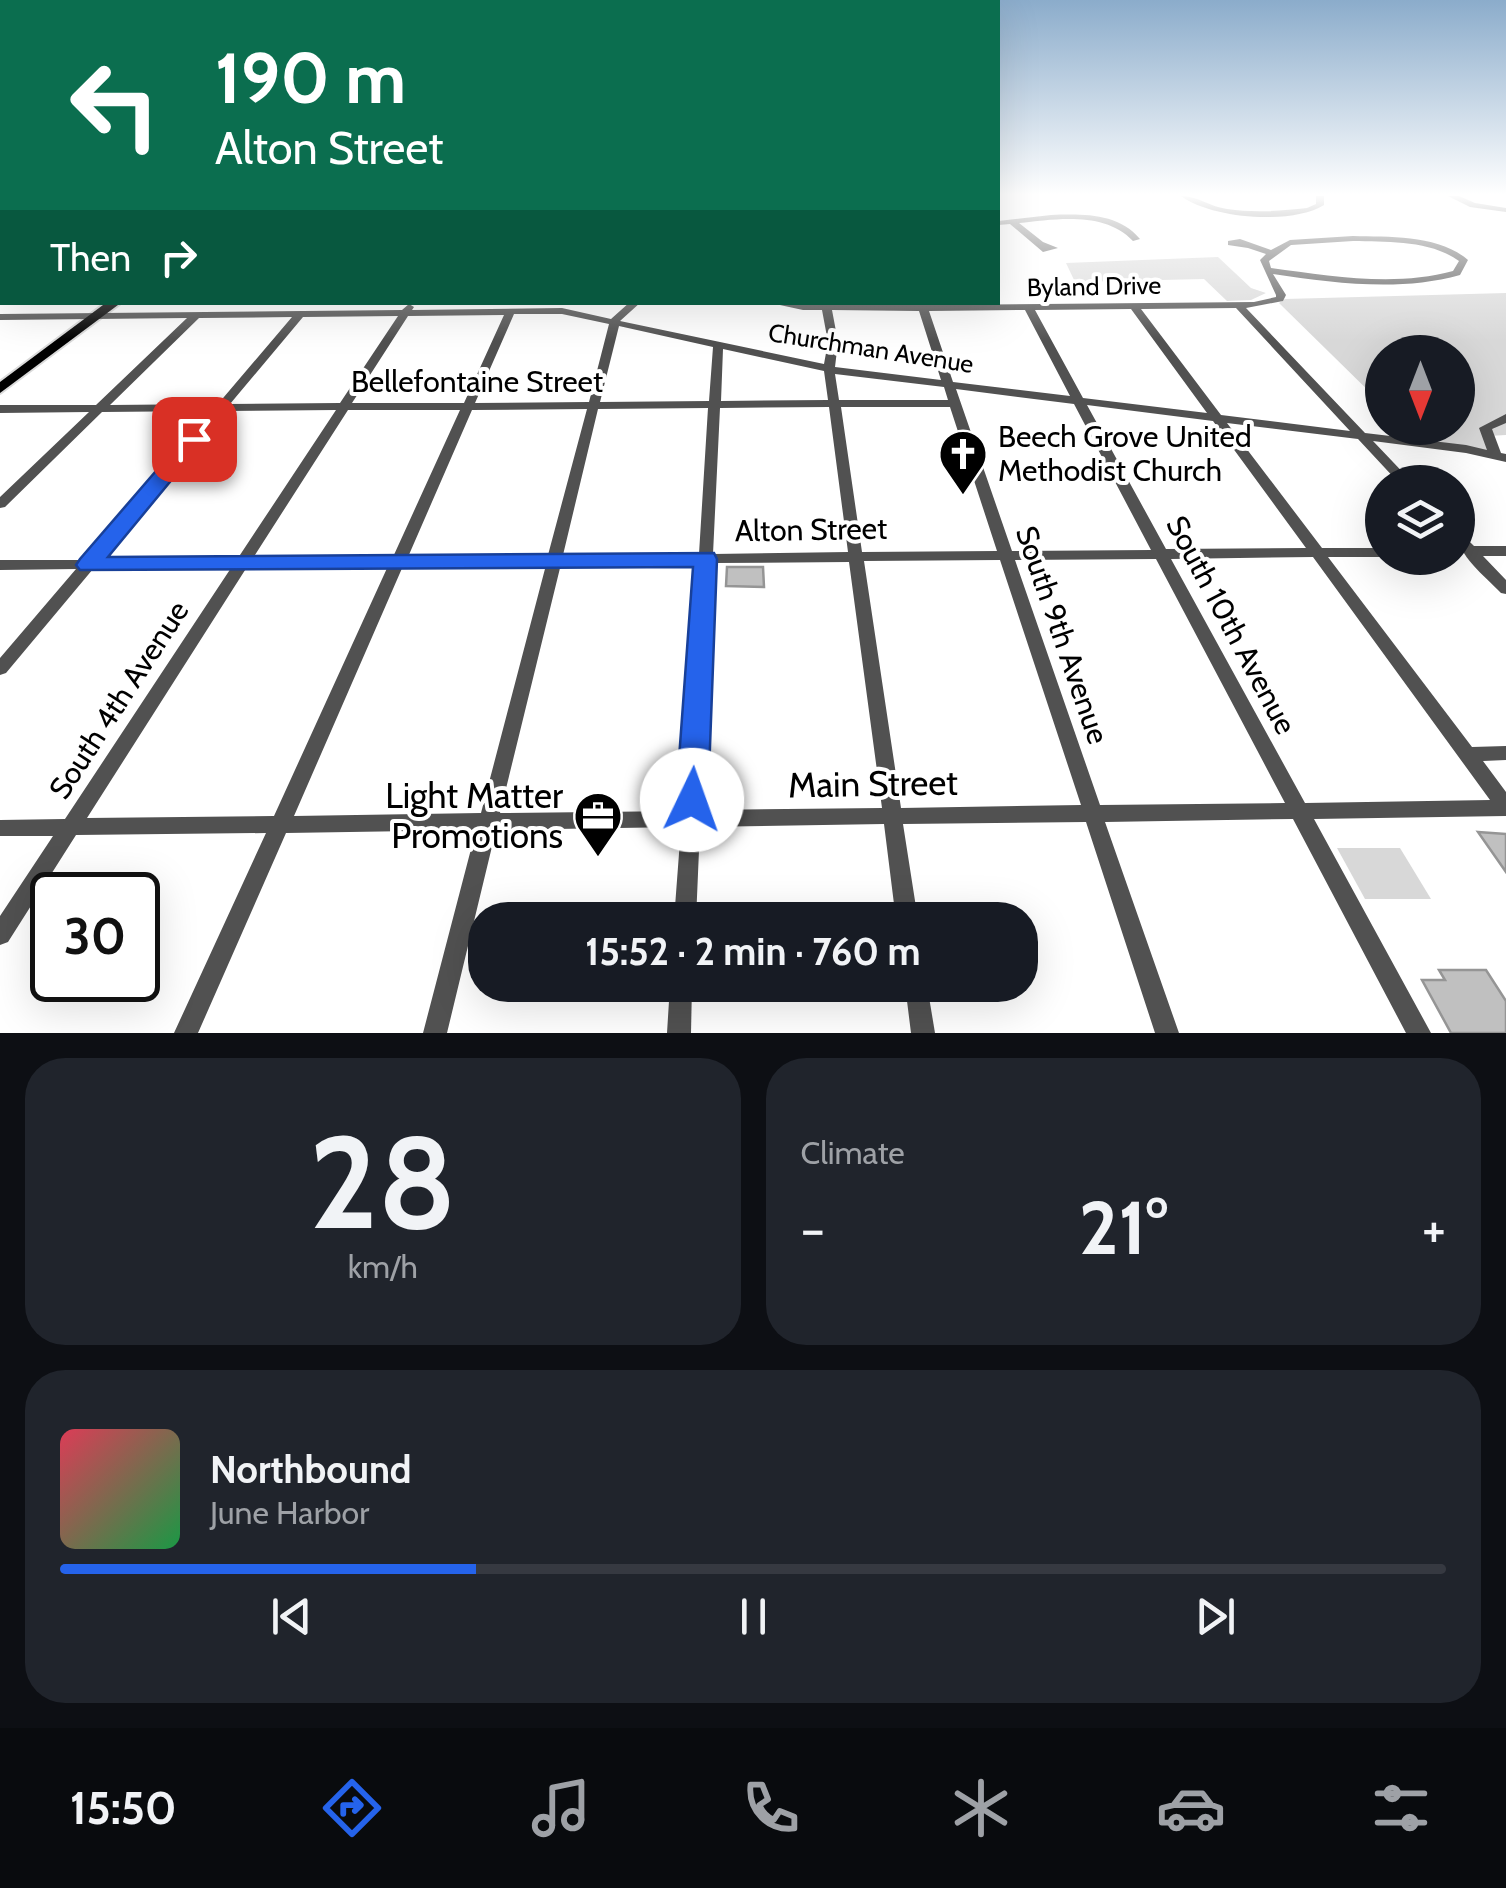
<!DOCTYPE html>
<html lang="en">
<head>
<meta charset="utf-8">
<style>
  body { margin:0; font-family:Cabin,sans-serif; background:#20242c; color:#f1f3f6; height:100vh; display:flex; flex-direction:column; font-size:38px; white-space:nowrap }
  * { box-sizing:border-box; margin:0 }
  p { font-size:32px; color:#9ea1a6 }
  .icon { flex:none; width:55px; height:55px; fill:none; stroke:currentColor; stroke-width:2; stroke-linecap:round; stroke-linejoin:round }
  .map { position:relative; height:1033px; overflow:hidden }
  .sheet { display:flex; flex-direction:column; gap:25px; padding:25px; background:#0d0f14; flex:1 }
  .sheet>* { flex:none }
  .banner { position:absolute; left:0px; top:0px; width:1000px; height:305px; box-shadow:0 10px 40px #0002; background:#0b6e4f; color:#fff; overflow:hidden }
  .needle { width:65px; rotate:180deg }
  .fabs { position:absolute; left:1365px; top:335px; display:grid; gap:20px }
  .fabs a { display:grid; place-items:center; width:110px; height:110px; border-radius:50%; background:#171b24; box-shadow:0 10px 40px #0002; font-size:50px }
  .speed { position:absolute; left:30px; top:872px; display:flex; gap:20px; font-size:50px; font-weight:700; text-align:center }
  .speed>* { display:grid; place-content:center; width:130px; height:130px; border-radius:50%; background:#171b24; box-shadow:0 10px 40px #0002; line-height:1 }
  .speed .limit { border:5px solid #111; border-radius:15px; background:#fff; color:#111 }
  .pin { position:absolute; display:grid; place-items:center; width:85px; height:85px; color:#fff; margin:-42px; border-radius:20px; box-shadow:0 5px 15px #0006 }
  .me { position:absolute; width:110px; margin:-55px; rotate:3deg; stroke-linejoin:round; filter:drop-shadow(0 0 8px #0008) }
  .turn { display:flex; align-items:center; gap:35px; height:210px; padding:0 50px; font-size:45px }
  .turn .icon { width:130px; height:130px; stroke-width:2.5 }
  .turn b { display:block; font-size:70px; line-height:85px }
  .then { display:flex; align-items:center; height:95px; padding:0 50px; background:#0003; gap:20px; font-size:38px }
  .big { font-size:75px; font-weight:700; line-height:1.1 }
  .sheet .card { flex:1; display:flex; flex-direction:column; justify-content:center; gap:15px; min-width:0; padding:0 35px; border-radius:40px; background:#20242c }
  .sheet .dial { align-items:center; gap:0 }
  .dial b { font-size:130px; line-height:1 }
  .song { display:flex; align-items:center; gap:30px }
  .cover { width:120px; height:120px; border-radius:15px; background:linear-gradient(135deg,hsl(350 70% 55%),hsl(140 70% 35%)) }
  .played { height:10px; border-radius:5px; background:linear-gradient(90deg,#2563eb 30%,#363941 30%) }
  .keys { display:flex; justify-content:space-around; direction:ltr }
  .heat { display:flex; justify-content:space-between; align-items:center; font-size:55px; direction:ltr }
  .sheet .tiles { flex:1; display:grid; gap:25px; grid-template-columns:1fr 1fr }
  .card:last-child { grid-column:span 2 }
  .trip { position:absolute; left:468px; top:902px; width:570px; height:100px; border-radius:40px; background:#171b24; box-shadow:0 10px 40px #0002; font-weight:700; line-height:100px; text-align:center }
  .dock { display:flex; height:160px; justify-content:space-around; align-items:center; background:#090b0e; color:#9ea1a6 }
  .dock .icon { width:70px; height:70px }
  .dock .on { color:#2563eb }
  .dock b { font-size:45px; color:#f1f3f6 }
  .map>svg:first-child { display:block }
  .green { fill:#d8d8d8 }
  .building { fill:#c0c0c0; stroke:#959595; stroke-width:2.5 }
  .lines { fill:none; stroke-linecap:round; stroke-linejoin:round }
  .major-casing { stroke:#dbdbdb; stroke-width:4 }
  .minor { fill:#515151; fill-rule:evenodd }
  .major { fill:#000; fill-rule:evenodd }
  .route { fill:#2563eb; stroke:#184099; stroke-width:2.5 }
  .labels { text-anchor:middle; stroke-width:8; stroke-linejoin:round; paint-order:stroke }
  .far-street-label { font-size:25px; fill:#000; stroke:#fff }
  .street-label { font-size:30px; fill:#000; stroke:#fff }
  .poi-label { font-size:30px; fill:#000; stroke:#fff; text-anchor:start }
  .near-street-label { font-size:35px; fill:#000; stroke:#fff }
  .near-poi-label { font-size:35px; fill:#000; stroke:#fff; text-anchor:end }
</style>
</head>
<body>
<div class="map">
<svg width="1506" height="1033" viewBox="0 0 1506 1033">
  <rect width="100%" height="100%" fill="#fff"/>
  <g class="green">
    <path d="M1218,257L1251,288L1266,293L1251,300L1227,301L1204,279L1075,282L1066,263Z"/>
    <path d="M1506,293V435L1488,436L1495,454L1423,443L1407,428H1458V352H1382V404L1279,303L1285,299Z"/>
    <path d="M1337,848H1400L1431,899H1365Z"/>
  </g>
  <g class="building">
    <path d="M727,567H763L764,587L726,586Z"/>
    <path d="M1478,832L1506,834V872Z"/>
    <path d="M1439,970H1486L1506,1001V1033H1451L1422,980H1445Z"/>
  </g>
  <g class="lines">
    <g class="major-casing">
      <path id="major" d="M107,302H122L0,393V382Z"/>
    </g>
    <g class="minor">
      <path d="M1181,196C1197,196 1211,207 1227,209C1254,213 1281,211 1307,208L1316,204V196H1324V205C1292,225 1212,219 1181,196Z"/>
      <path d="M1448,196H1459L1475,203L1506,208V212L1470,207Z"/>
      <rect x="0" y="205" width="2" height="4"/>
      <path d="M1051,215C1084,214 1118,213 1140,239L1133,241C1105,211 1056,219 1019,223L1043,242L1058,248L1043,252L1010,224L998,225V221Z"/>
      <path d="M1353,236C1391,237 1439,235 1468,260L1460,275C1399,292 1335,283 1273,274L1286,295L1283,301L1246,308L1365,433L1466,445L1487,450L1479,428L1506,414V423L1492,429L1501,453L1506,454V462L1466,453L1373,441L1412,482H1398L1358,439L1227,423L1322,548H1382V557H1328L1472,747L1506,746V760L1483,761L1506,792V816L1314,819L1431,1033H1406L1293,819L1105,822L1179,1033H1155L1086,822L903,824L918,920H896L884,824L700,827L696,920H674L681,827L496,830L447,1033H423L476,830L286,833L198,1033H174L266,833L76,835L8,942L0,945V916L53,836H0V820L65,819L231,568L93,569L6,673L0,675V658L76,569L0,570V560H84L212,411L102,412L5,507L0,508V497L89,412L0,413V405H96L187,318L0,320V314L402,310L409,304L414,307L412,310L562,308L611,319L630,302H641L620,321L824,364L828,342L822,310H803L766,302L917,305L916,302H926L927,305H932L1254,302L1276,297V295L1260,260L1266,254L1248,248L1228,245V241L1240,239L1271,250L1290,240ZM1353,241C1388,242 1430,240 1459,261L1453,271C1395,287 1330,276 1271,268L1269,261L1291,245ZM1236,308L1350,431L1221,415L1141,309ZM1131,309L1207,413L1083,398L1035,310ZM832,310L919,311L941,380L835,367L838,342ZM1025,310L1070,396L953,382L929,311ZM514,314H562L609,324L589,402L475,403ZM504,315L464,403H352L408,316ZM398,316L340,403L230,404L303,317ZM292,317L218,404L110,405L199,318ZM619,326L713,347L709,401L600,402ZM723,349L824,371L828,400L721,401ZM835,374L944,387L948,400H839ZM956,389L1074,404L1151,550L1012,551ZM1087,405L1213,421L1306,548L1166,549ZM829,407L848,552L713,554L720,408ZM841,407H950L997,551L862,552ZM708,408L699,554L563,555L598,409ZM587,409L548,555L408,557L472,410ZM336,410L238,558L101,559L224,411ZM348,410H460L393,557L253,558ZM1313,557L1490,800L1305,803L1171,559ZM1156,559L1285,803L1100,805L1015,560ZM1000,560L1081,805L901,808L864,561ZM849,562L882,808L701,810L713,563ZM698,563L682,811L500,813L561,564ZM546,565L481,813L294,816L403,566ZM388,566L274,816L87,818L247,567Z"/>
      <path d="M1458,534L1463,535L1474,546H1506V556H1483L1506,580V594L1501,593C1485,576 1457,555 1458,534Z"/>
      <path d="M670,985H692L691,1033H667Z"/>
      <path d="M905,985H927L935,1033H911Z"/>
    </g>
    <use href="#major" class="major"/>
  </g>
  <linearGradient id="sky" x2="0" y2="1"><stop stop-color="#8baccb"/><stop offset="0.57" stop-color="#fff"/><stop offset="1" stop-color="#fff" stop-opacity="0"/></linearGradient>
  <rect width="1506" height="341" fill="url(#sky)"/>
  <path class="route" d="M194,433L205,439L202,443L108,557L714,553L717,559L708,800L703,809L692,813L681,809L676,800L693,567L80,570L76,565L80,559L187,435Z"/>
  <defs>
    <g id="church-pin" transform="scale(2.5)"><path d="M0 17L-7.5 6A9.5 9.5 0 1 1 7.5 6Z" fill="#000" stroke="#fff"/><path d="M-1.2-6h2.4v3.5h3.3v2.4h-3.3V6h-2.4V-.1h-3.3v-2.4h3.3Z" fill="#fff"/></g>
    <g id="office-pin" transform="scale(2.5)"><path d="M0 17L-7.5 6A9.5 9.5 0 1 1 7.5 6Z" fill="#000" stroke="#fff"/><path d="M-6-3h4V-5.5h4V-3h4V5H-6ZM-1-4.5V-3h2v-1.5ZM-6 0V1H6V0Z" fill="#fff"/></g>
  </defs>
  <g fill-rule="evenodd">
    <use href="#church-pin" x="963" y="454"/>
    <use href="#office-pin" x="598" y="816"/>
  </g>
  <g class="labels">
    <g class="far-street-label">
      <text transform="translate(1094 286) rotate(-1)" y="9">Byland Drive</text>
      <text transform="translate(871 348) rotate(9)" y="9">Churchman Avenue</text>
    </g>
    <g class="street-label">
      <text x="477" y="392">Bellefontaine Street</text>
      <text transform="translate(811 530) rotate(-1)" y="10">Alton Street</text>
      <text transform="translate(1231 625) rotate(62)" y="10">South 10th Avenue</text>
      <text transform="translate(1062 635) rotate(71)" y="10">South 9th Avenue</text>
      <text transform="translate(119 700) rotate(-57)" y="10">South 4th Avenue</text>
    </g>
    <g class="poi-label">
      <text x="998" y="447">Beech Grove United<tspan x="998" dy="34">Methodist Church</tspan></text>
    </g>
    <g class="near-street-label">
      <text transform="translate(873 784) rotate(-1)" y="12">Main Street</text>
    </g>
    <g class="near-poi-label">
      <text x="563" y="808">Light Matter<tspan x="563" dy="40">Promotions</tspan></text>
    </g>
  </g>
</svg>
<div class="fabs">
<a><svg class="needle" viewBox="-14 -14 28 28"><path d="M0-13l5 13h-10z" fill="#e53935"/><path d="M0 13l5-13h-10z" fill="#9ea1a6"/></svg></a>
<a><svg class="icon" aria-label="layers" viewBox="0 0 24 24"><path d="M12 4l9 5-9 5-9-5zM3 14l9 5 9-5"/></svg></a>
</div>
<div class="speed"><div class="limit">30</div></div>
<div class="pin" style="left:194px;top:439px;background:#d93025"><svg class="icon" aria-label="arrive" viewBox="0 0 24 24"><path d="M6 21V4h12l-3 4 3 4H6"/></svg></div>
<svg class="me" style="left:692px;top:800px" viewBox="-20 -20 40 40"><circle r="19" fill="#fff"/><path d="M0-13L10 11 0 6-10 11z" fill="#2563eb"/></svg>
<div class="trip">15:52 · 2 min · 760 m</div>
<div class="banner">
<div class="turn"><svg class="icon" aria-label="left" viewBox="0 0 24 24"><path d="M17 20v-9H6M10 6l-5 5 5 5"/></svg><div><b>190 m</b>Alton Street</div></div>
<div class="then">Then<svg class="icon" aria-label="right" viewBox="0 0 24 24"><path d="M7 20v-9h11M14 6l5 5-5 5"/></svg></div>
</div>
</div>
<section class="sheet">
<div class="tiles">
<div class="card dial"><b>28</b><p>km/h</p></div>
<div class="card"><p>Climate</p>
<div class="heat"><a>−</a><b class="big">21°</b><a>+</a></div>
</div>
<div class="card">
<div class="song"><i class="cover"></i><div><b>Northbound</b><p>June Harbor</p></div></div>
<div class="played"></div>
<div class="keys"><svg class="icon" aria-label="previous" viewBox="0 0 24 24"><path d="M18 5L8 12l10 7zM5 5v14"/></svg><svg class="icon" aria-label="pause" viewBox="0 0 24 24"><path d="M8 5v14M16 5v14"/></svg><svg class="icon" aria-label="next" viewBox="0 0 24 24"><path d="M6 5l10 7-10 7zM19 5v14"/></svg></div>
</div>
</div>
</section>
<nav class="dock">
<b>15:50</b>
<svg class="icon on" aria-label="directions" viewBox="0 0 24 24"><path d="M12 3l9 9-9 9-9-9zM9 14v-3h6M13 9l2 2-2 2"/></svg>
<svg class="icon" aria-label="music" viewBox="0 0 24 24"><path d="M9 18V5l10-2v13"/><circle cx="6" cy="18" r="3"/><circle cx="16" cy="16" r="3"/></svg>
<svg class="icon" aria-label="phone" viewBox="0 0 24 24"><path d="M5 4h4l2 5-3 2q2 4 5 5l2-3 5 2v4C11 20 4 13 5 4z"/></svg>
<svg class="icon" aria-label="climate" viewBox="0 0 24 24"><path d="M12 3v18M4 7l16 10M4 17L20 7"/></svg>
<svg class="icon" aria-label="car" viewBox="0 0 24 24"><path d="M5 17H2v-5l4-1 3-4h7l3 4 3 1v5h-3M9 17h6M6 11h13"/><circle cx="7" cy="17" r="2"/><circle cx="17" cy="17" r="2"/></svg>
<svg class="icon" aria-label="filters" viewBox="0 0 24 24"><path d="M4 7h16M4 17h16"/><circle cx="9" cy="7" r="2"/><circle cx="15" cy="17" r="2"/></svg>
</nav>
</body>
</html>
